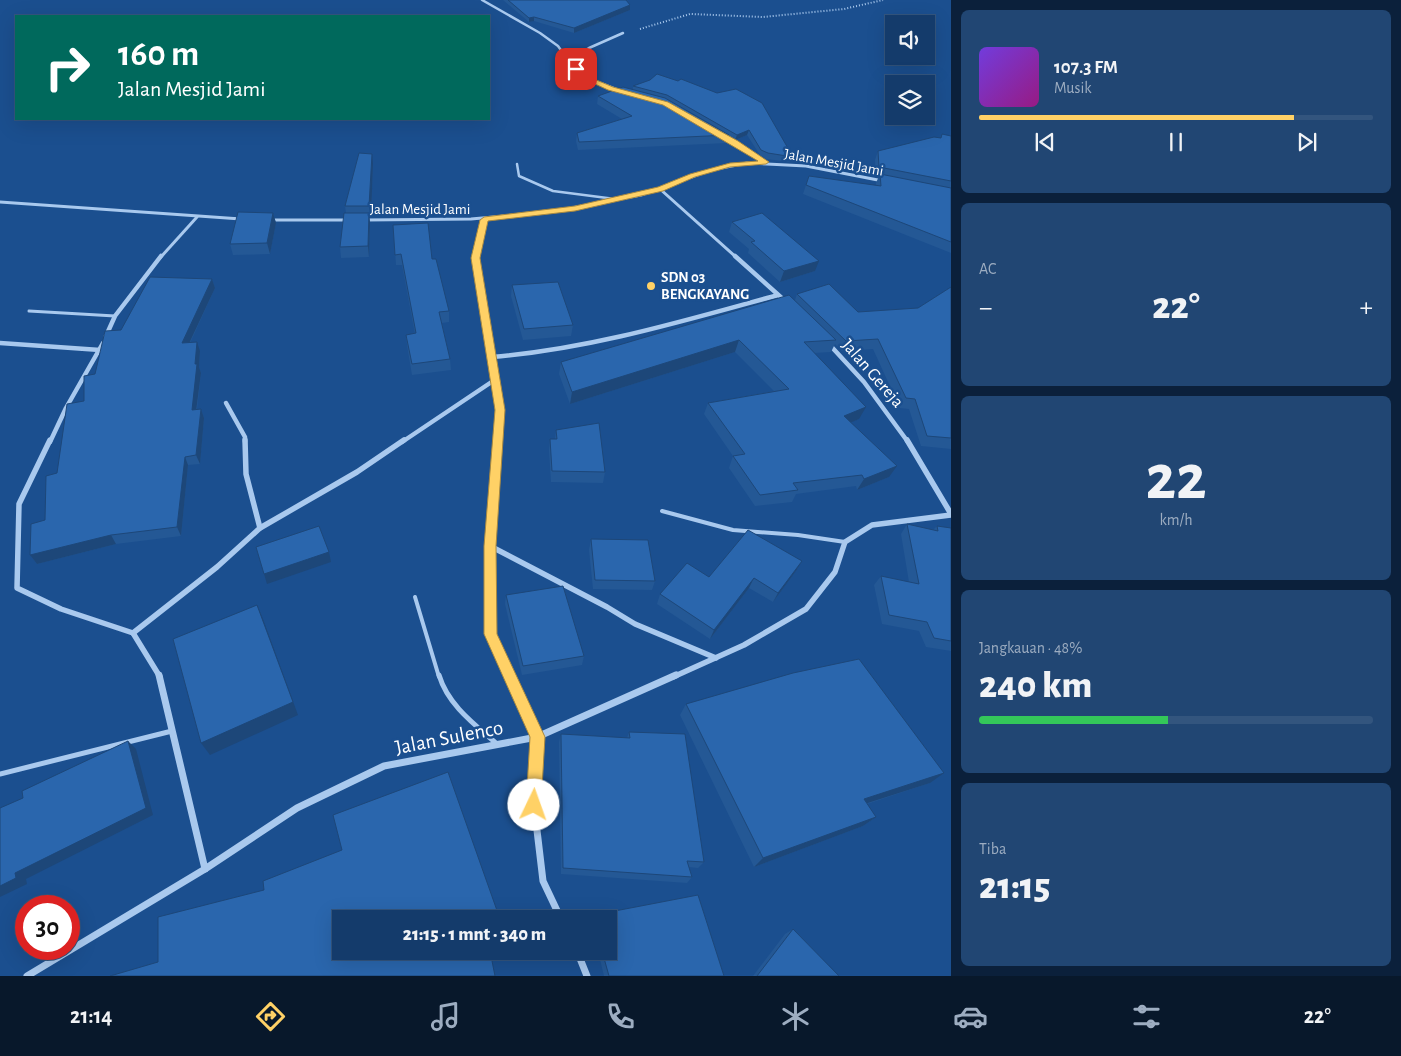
<!DOCTYPE html>
<html lang="id">
<head>
<meta charset="utf-8">
<style>
  body { margin:0; font-family:"Alegreya Sans",sans-serif; background:#214673; color:#f1f3f6; height:100vh; display:flex; flex-direction:column; font-size:19px; white-space:nowrap }
  * { box-sizing:border-box; margin:0 }
  p { font-size:16px; color:#9dadc1 }
  .icon { flex:none; width:28px; height:28px; fill:none; stroke:currentColor; stroke-width:2; stroke-linecap:round; stroke-linejoin:round }
  .map { position:relative; flex:1; overflow:hidden }
  .panel { display:flex; flex-direction:column; gap:10px; padding:10px; background:#0b203b; width:450px }
  .panel>* { flex:none }
  .top-card { position:absolute; left:15px; top:15px; width:475px; height:105px; border-radius:0px; box-shadow:0 5px 20px #0002,0 0 0 1px #33557e; background:#00695c; color:#fff; overflow:hidden }
  .controls { position:absolute; left:885px; top:15px; display:grid; gap:10px }
  .controls a { display:grid; place-items:center; width:50px; height:50px; border-radius:0px; background:#143b6b; box-shadow:0 5px 20px #0002,0 0 0 1px #33557e; font-size:25px }
  .speed { position:absolute; left:15px; top:895px; display:flex; gap:10px; font-size:25px; font-weight:700; text-align:center }
  .speed>* { display:grid; place-content:center; width:65px; height:65px; border-radius:50%; background:#143b6b; box-shadow:0 5px 20px #0002,0 0 0 1px #33557e; line-height:1 }
  .speed .limit { border:8px solid #d22; background:#fff; color:#111 }
  .pin { position:absolute; display:grid; place-items:center; width:42px; height:42px; color:#fff; margin:-21px; border-radius:10px; box-shadow:0 2px 8px #0006 }
  .me { position:absolute; width:55px; margin:-28px; rotate:3deg; stroke-linejoin:round; filter:drop-shadow(0 0 4px #0008) }
  .turn { display:flex; align-items:center; gap:18px; height:105px; padding:0 20px; font-size:22px }
  .turn .icon { width:65px; height:65px; stroke-width:2.5 }
  .turn b { display:block; font-size:35px; line-height:42px }
  .big { font-size:38px; font-weight:800; line-height:1.1 }
  .panel .tile { flex:1; display:flex; flex-direction:column; justify-content:center; gap:8px; min-width:0; padding:0 18px; border-radius:8px; background:#214673 }
  .panel .dial { align-items:center; gap:0 }
  .dial b { font-size:65px; line-height:1 }
  .song { display:flex; align-items:center; gap:15px }
  .cover { width:60px; height:60px; border-radius:8px; background:linear-gradient(135deg,hsl(260 70% 55%),hsl(310 70% 35%)) }
  .played { height:5px; border-radius:2px; background:linear-gradient(90deg,#ffd166 80%,#33557e 80%) }
  .keys { display:flex; justify-content:space-around; direction:ltr }
  .heat { display:flex; justify-content:space-between; align-items:center; font-size:28px; direction:ltr }
  .charge { height:8px; border-radius:4px; background:linear-gradient(90deg,#34c759 48%,#33557e 0) }
  .trip { position:absolute; left:332px; top:910px; width:285px; height:50px; border-radius:0px; background:#143b6b; box-shadow:0 5px 20px #0002,0 0 0 1px #33557e; font-weight:800; line-height:50px; text-align:center }
  .dock { display:flex; height:80px; justify-content:space-around; align-items:center; background:#08182b; color:#9dadc1 }
  .dock .icon { width:35px; height:35px }
  .dock .selected { color:#ffd166 }
  .dock b { font-size:22px; color:#f1f3f6 }
  main { display:flex; flex:1; min-height:0 }
  .map>svg:first-child { display:block }
  .lines { fill:none; stroke-linecap:round; stroke-linejoin:round }
  .path { stroke:#a9c9ee; stroke-width:2; stroke-dasharray:1 2; stroke-linecap:butt }
  .service-far3 { stroke:#a9c9ee; stroke-width:2.5 }
  .service-far2 { stroke:#a9c9ee; stroke-width:3 }
  .service-far1 { stroke:#a9c9ee; stroke-width:4 }
  .service { stroke:#a9c9ee; stroke-width:5 }
  .minor-far4 { stroke:#a9c9ee; stroke-width:2.5 }
  .minor-far3 { stroke:#a9c9ee; stroke-width:3 }
  .minor-far2 { stroke:#a9c9ee; stroke-width:4.5 }
  .minor-far1 { stroke:#a9c9ee; stroke-width:5.5 }
  .minor { stroke:#a9c9ee; stroke-width:7 }
  .wall { fill:#245895 }
  .shaded-wall { fill:#1d4779 }
  .building { fill:#2a66ad; stroke:#1d4779 }
  .route { fill:#ffd166; stroke:#a68842 }
  .poi-dot { fill:#ffd166; stroke:#1b4f8f; stroke-width:2 }
  .labels { text-anchor:middle; stroke-width:5; stroke-linejoin:round; paint-order:stroke }
  .far-street-label { font-size:15px; fill:#fff; stroke:#1b4f8f }
  .far-poi-label { font-size:15px; font-weight:bold; fill:#fff; stroke:#1b4f8f; text-anchor:start }
  .street-label { font-size:18px; fill:#fff; stroke:#1b4f8f }
  .near-street-label { font-size:21px; fill:#fff; stroke:#1b4f8f }
</style>
</head>
<body>
<main>
<div class="map">
<svg width="951" height="976" viewBox="0 0 951 976">
  <rect width="100%" height="100%" fill="#1b4f8f"/>
  <g class="lines">
    <path class="path" d="M640,29L690,14L763,17L844,9L883,0"/>
    <path class="service-far3" d="M517,164L519,176L553,191L615,199"/>
    <path class="service-far2" d="M29,311L115,316"/>
    <g class="service-far1">
      <path d="M662,511L733,530L798,535L845,542"/>
      <path d="M415,597L439,677"/>
    </g>
    <g class="service">
      <path d="M439,675C448,705 474,724 497,744"/>
      <path d="M0,774L172,731"/>
    </g>
    <g class="minor-far4">
      <path d="M482,0L540,33L558,46L568,60L585,77L621,91"/>
      <path d="M568,60L589,48L623,33"/>
    </g>
    <g class="minor-far3">
      <path d="M724,136L765,162"/>
      <path d="M660,189L737,258"/>
      <path d="M0,202L241,219"/>
      <path d="M270,220H349"/>
      <path d="M365,220L471,219L550,212L641,195L711,170L747,163L806,166L883,181"/>
      <path d="M160,258L197,217"/>
      <path d="M476,258L484,220"/>
    </g>
    <g class="minor-far2">
      <path d="M476,256L500,411L498,442"/>
      <path d="M735,256L784,300"/>
      <path d="M106,336L115,316L161,256"/>
      <path d="M0,343L100,350"/>
      <path d="M828,343L864,382L908,442"/>
      <path d="M492,357C590,349 683,321 778,295"/>
      <path d="M226,403L245,437V442"/>
      <path d="M50,442L66,408L103,343"/>
      <path d="M402,442L496,379"/>
    </g>
    <g class="minor-far1">
      <path d="M50,440L19,504L17,588L61,609L133,633L160,677"/>
      <path d="M245,440L246,474L260,528"/>
      <path d="M498,440L490,546L491,634L510,677"/>
      <path d="M907,440L951,514"/>
      <path d="M490,546L607,607L635,624L716,658"/>
      <path d="M133,633L217,567L260,528L357,472L404,440"/>
      <path d="M673,677L744,645L806,609L835,572L845,542L872,525L951,515"/>
    </g>
    <g class="minor">
      <path d="M159,675L205,869"/>
      <path d="M509,675L537,737L534,805L543,881L561,919"/>
      <path d="M577,951L587,976"/>
      <path d="M27,976L205,869L297,808L384,766L537,737L676,675"/>
    </g>
  </g>
  <g class="wall">
    <path d="M503,0H626L630,5V10L574,33L534,21L529,22Z"/>
    <path d="M657,74L793,157L791,162L766,159L760,155L747,135L735,140L729,137L727,143L578,150L576,141L577,133L622,119L597,104L598,96L633,89V86L650,80Z"/>
    <path d="M942,134L951,136V253L803,194L809,176L876,186V183L879,176H876L875,160L878,151L940,138Z"/>
    <path d="M373,164L371,217H369L370,223L369,257L341,258L340,247L346,213L345,206Z"/>
    <path d="M273,213L276,223L270,254L233,255L230,244Z"/>
    <path d="M732,222L815,271L780,282L748,253L749,249L729,232Z"/>
    <path d="M393,225L432,259L449,311V322L442,323L450,359L451,370L412,375L407,345L406,335L415,334L402,265H396Z"/>
    <path d="M212,279L215,288L190,343L200,351L199,367L201,373L197,409H201L204,418L200,464L188,465L181,536L116,544L37,564L30,555L45,520L57,473L84,401L95,374L121,330Z"/>
    <path d="M512,285L573,325L571,336L523,340L511,296Z"/>
    <path d="M951,287V449L921,446L909,409L900,408L873,349L842,351L835,344L831,352L814,353L859,419L851,422L889,477L857,490L856,486L796,494L792,502L755,506L729,468L733,456L704,414L708,403L774,391L735,352L570,404L559,374L561,362L795,300L797,294L858,312L918,308Z"/>
    <path d="M556,430L605,472L603,483L551,482L549,450L550,439H555Z"/>
    <path d="M907,524L933,530L937,526L951,528V651L926,647L919,631L882,624L874,585L881,576L909,582L901,534Z"/>
    <path d="M591,539L655,581L652,590L593,589L589,550Z"/>
    <path d="M802,561L796,571L773,602L749,588L710,639L657,604L660,594L709,577Z"/>
    <path d="M506,595L584,656L582,665L522,675L505,604Z"/>
    <path d="M686,704L930,783L867,804L876,817L863,826L754,867L680,715Z"/>
    <path d="M629,732L704,862L698,868L689,867L692,877L687,883L561,874L559,742L561,734L627,738Z"/>
    <path d="M698,895L724,976H604L598,951H609V919H591L594,915Z"/>
    <path d="M793,929L839,976H753L785,934Z"/>
  </g>
  <g class="shaded-wall">
    <path d="M630,5V10L574,33V28Z"/>
    <path d="M534,17V21L529,22V18Z"/>
    <path d="M749,130L747,135L735,140L737,135Z"/>
    <path d="M372,154L373,164L371,217L369,206Z"/>
    <path d="M273,213L276,223L270,254L267,243Z"/>
    <path d="M369,213L370,223L369,257L368,246Z"/>
    <path d="M819,261L815,271L780,282L784,271Z"/>
    <path d="M212,279L215,288L185,352L182,343Z"/>
    <path d="M739,340L735,352L570,404L572,392Z"/>
    <path d="M197,342L200,351L199,367L201,373L195,419L192,410L195,364Z"/>
    <path d="M866,407L859,419L838,428L844,416Z"/>
    <path d="M201,409L204,418L200,464L196,455Z"/>
    <path d="M185,457L188,465L181,536L177,527Z"/>
    <path d="M897,466L889,477L857,490L864,479Z"/>
    <path d="M111,535L116,544L37,564L30,555Z"/>
    <path d="M329,552L331,562L267,584L264,574Z"/>
    <path d="M802,561L796,571L773,602L778,593Z"/>
    <path d="M754,578L749,588L710,639L714,630Z"/>
    <path d="M257,605L263,619L298,715L210,755L201,743Z"/>
    <path d="M128,741L136,749L153,815L26,879L27,884L0,897V886L15,873Z"/>
    <path d="M944,773L930,783L852,808L864,799Z"/>
    <path d="M876,817L863,826L754,867L763,858Z"/>
  </g>
  <g class="building">
    <path d="M508,0H626L630,5L574,28L534,17L529,18Z"/>
    <path d="M657,74L678,81L681,79L717,93L736,89L762,103L793,157L768,153L761,150L749,130L737,135L667,95L633,86L650,80Z"/>
    <path d="M623,87L665,98L729,135L579,142L577,133L632,116L598,96Z"/>
    <path d="M942,134L951,136V181L879,167L878,151L934,137L941,138Z"/>
    <path d="M359,153L372,154L369,206H345Z"/>
    <path d="M880,174L951,188V242L806,185L809,176L881,186Z"/>
    <path d="M238,212L273,213L267,243L230,244Z"/>
    <path d="M344,213H369L368,246L340,247Z"/>
    <path d="M762,213L819,261L784,271L751,242L755,241L732,222Z"/>
    <path d="M428,223L432,259H436L449,311L439,312L450,359L412,364L406,335L416,333L401,254L395,255L393,225Z"/>
    <path d="M150,277L212,279L182,343L197,342L195,364H197L192,410L201,409L196,455L185,457L177,527L111,535L30,555L31,524L45,520L46,476L57,473L67,404L84,401V376L95,374L105,331L121,330Z"/>
    <path d="M558,282L573,325L524,329L512,285Z"/>
    <path d="M829,284L858,312L918,308L951,287V438L927,436L915,399L906,398L878,339L846,341L797,294Z"/>
    <path d="M789,295L836,340L804,342L866,407L844,416L897,466L864,479L862,475L793,483L798,490L760,495L733,456L745,454L708,403L789,389L739,340L572,392L561,362Z"/>
    <path d="M599,423L605,472L552,471L550,439H557L556,430Z"/>
    <path d="M907,524L938,531L937,526L951,528V641L934,638L927,622L889,615L881,576L919,584Z"/>
    <path d="M319,526L329,552L264,574L256,547Z"/>
    <path d="M748,530L802,561L778,593L754,578L714,630L660,594L687,563L709,577Z"/>
    <path d="M591,539L648,540L655,581L595,580Z"/>
    <path d="M563,586L584,656L523,666L506,595Z"/>
    <path d="M257,605L293,702L201,743L173,639Z"/>
    <path d="M859,659L944,773L864,799L876,817L763,858L686,704L793,673Z"/>
    <path d="M629,732L685,734L704,862L687,861L692,877L563,868L561,734L630,738Z"/>
    <path d="M128,741L146,808L15,873L16,878L0,886V808L23,798L22,791Z"/>
    <path d="M448,772L500,919H341V951H490L495,976H110L158,962V917L264,890L263,881L342,850L333,815Z"/>
    <path d="M698,895L724,976H609L602,951H609V919H594V915Z"/>
    <path d="M793,929L839,976H757Z"/>
  </g>
  <path class="route" d="M574,67H578L587,76L613,87L668,102L738,141L769,162L766,164L730,167L695,177L663,191L575,211L488,221L480,258L505,410L496,546L497,634L545,737L541,805L539,810L534,813L528,810L526,805L530,737L484,634V546L495,410L471,258L480,220L484,217L575,206L658,187L690,174L730,163L758,161L663,105L608,90L582,78L574,70Z"/>
  <circle class="poi-dot" cx="651" cy="286" r="5"/>
  <g class="labels">
    <g class="far-street-label">
      <text transform="translate(834 162) rotate(10)" y="5">Jalan Mesjid Jami</text>
      <text x="420" y="214">Jalan Mesjid Jami</text>
    </g>
    <g class="far-poi-label">
      <text x="661" y="282">SDN 03<tspan x="661" dy="17">BENGKAYANG</tspan></text>
    </g>
    <g class="street-label">
      <text transform="translate(873 373) rotate(49)" y="6">Jalan Gereja</text>
    </g>
    <g class="near-street-label">
      <text transform="translate(449 737) rotate(-11)" y="7">Jalan Sulenco</text>
    </g>
  </g>
</svg>
<div class="controls">
<a><svg class="icon" aria-label="sound" viewBox="0 0 24 24"><path d="M4 9h4l5-4v14l-5-4H4zM17 9q2 3 0 6"/></svg></a>
<a><svg class="icon" aria-label="layers" viewBox="0 0 24 24"><path d="M12 4l9 5-9 5-9-5zM3 14l9 5 9-5"/></svg></a>
</div>
<div class="speed"><div class="limit">30</div></div>
<div class="pin" style="left:576px;top:69px;background:#d93025"><svg class="icon" aria-label="arrive" viewBox="0 0 24 24"><path d="M6 21V4h12l-3 4 3 4H6"/></svg></div>
<svg class="me" style="left:534px;top:805px" viewBox="-20 -20 40 40"><circle r="19" fill="#fff"/><path d="M0-13L10 11 0 6-10 11z" fill="#ffd166"/></svg>
<div class="trip">21:15 · 1 mnt · 340 m</div>
<div class="top-card">
<div class="turn"><svg class="icon" aria-label="right" viewBox="0 0 24 24"><path d="M7 20v-9h11M14 6l5 5-5 5"/></svg><div><b>160 m</b>Jalan Mesjid Jami</div></div>
</div>
</div>
<section class="panel">
<div class="tile">
<div class="song"><i class="cover"></i><div><b>107.3 FM</b><p>Musik</p></div></div>
<div class="played"></div>
<div class="keys"><svg class="icon" aria-label="previous" viewBox="0 0 24 24"><path d="M18 5L8 12l10 7zM5 5v14"/></svg><svg class="icon" aria-label="pause" viewBox="0 0 24 24"><path d="M8 5v14M16 5v14"/></svg><svg class="icon" aria-label="next" viewBox="0 0 24 24"><path d="M6 5l10 7-10 7zM19 5v14"/></svg></div>
</div>
<div class="tile"><p>AC</p>
<div class="heat"><a>−</a><b class="big">22°</b><a>+</a></div>
</div>
<div class="tile dial"><b>22</b><p>km/h</p></div>
<div class="tile"><p>Jangkauan · 48%</p><b class="big">240 km</b><div class="charge"></div></div>
<div class="tile"><p>Tiba</p><b class="big">21:15</b></div>
</section>
</main>
<nav class="dock">
<b>21:14</b>
<svg class="icon selected" aria-label="directions" viewBox="0 0 24 24"><path d="M12 3l9 9-9 9-9-9zM9 14v-3h6M13 9l2 2-2 2"/></svg>
<svg class="icon" aria-label="music" viewBox="0 0 24 24"><path d="M9 18V5l10-2v13"/><circle cx="6" cy="18" r="3"/><circle cx="16" cy="16" r="3"/></svg>
<svg class="icon" aria-label="phone" viewBox="0 0 24 24"><path d="M5 4h4l2 5-3 2q2 4 5 5l2-3 5 2v4C11 20 4 13 5 4z"/></svg>
<svg class="icon" aria-label="climate" viewBox="0 0 24 24"><path d="M12 3v18M4 7l16 10M4 17L20 7"/></svg>
<svg class="icon" aria-label="car" viewBox="0 0 24 24"><path d="M5 17H2v-5l4-1 3-4h7l3 4 3 1v5h-3M9 17h6M6 11h13"/><circle cx="7" cy="17" r="2"/><circle cx="17" cy="17" r="2"/></svg>
<svg class="icon" aria-label="filters" viewBox="0 0 24 24"><path d="M4 7h16M4 17h16"/><circle cx="9" cy="7" r="2"/><circle cx="15" cy="17" r="2"/></svg>
<b>22°</b>
</nav>
</body>
</html>
